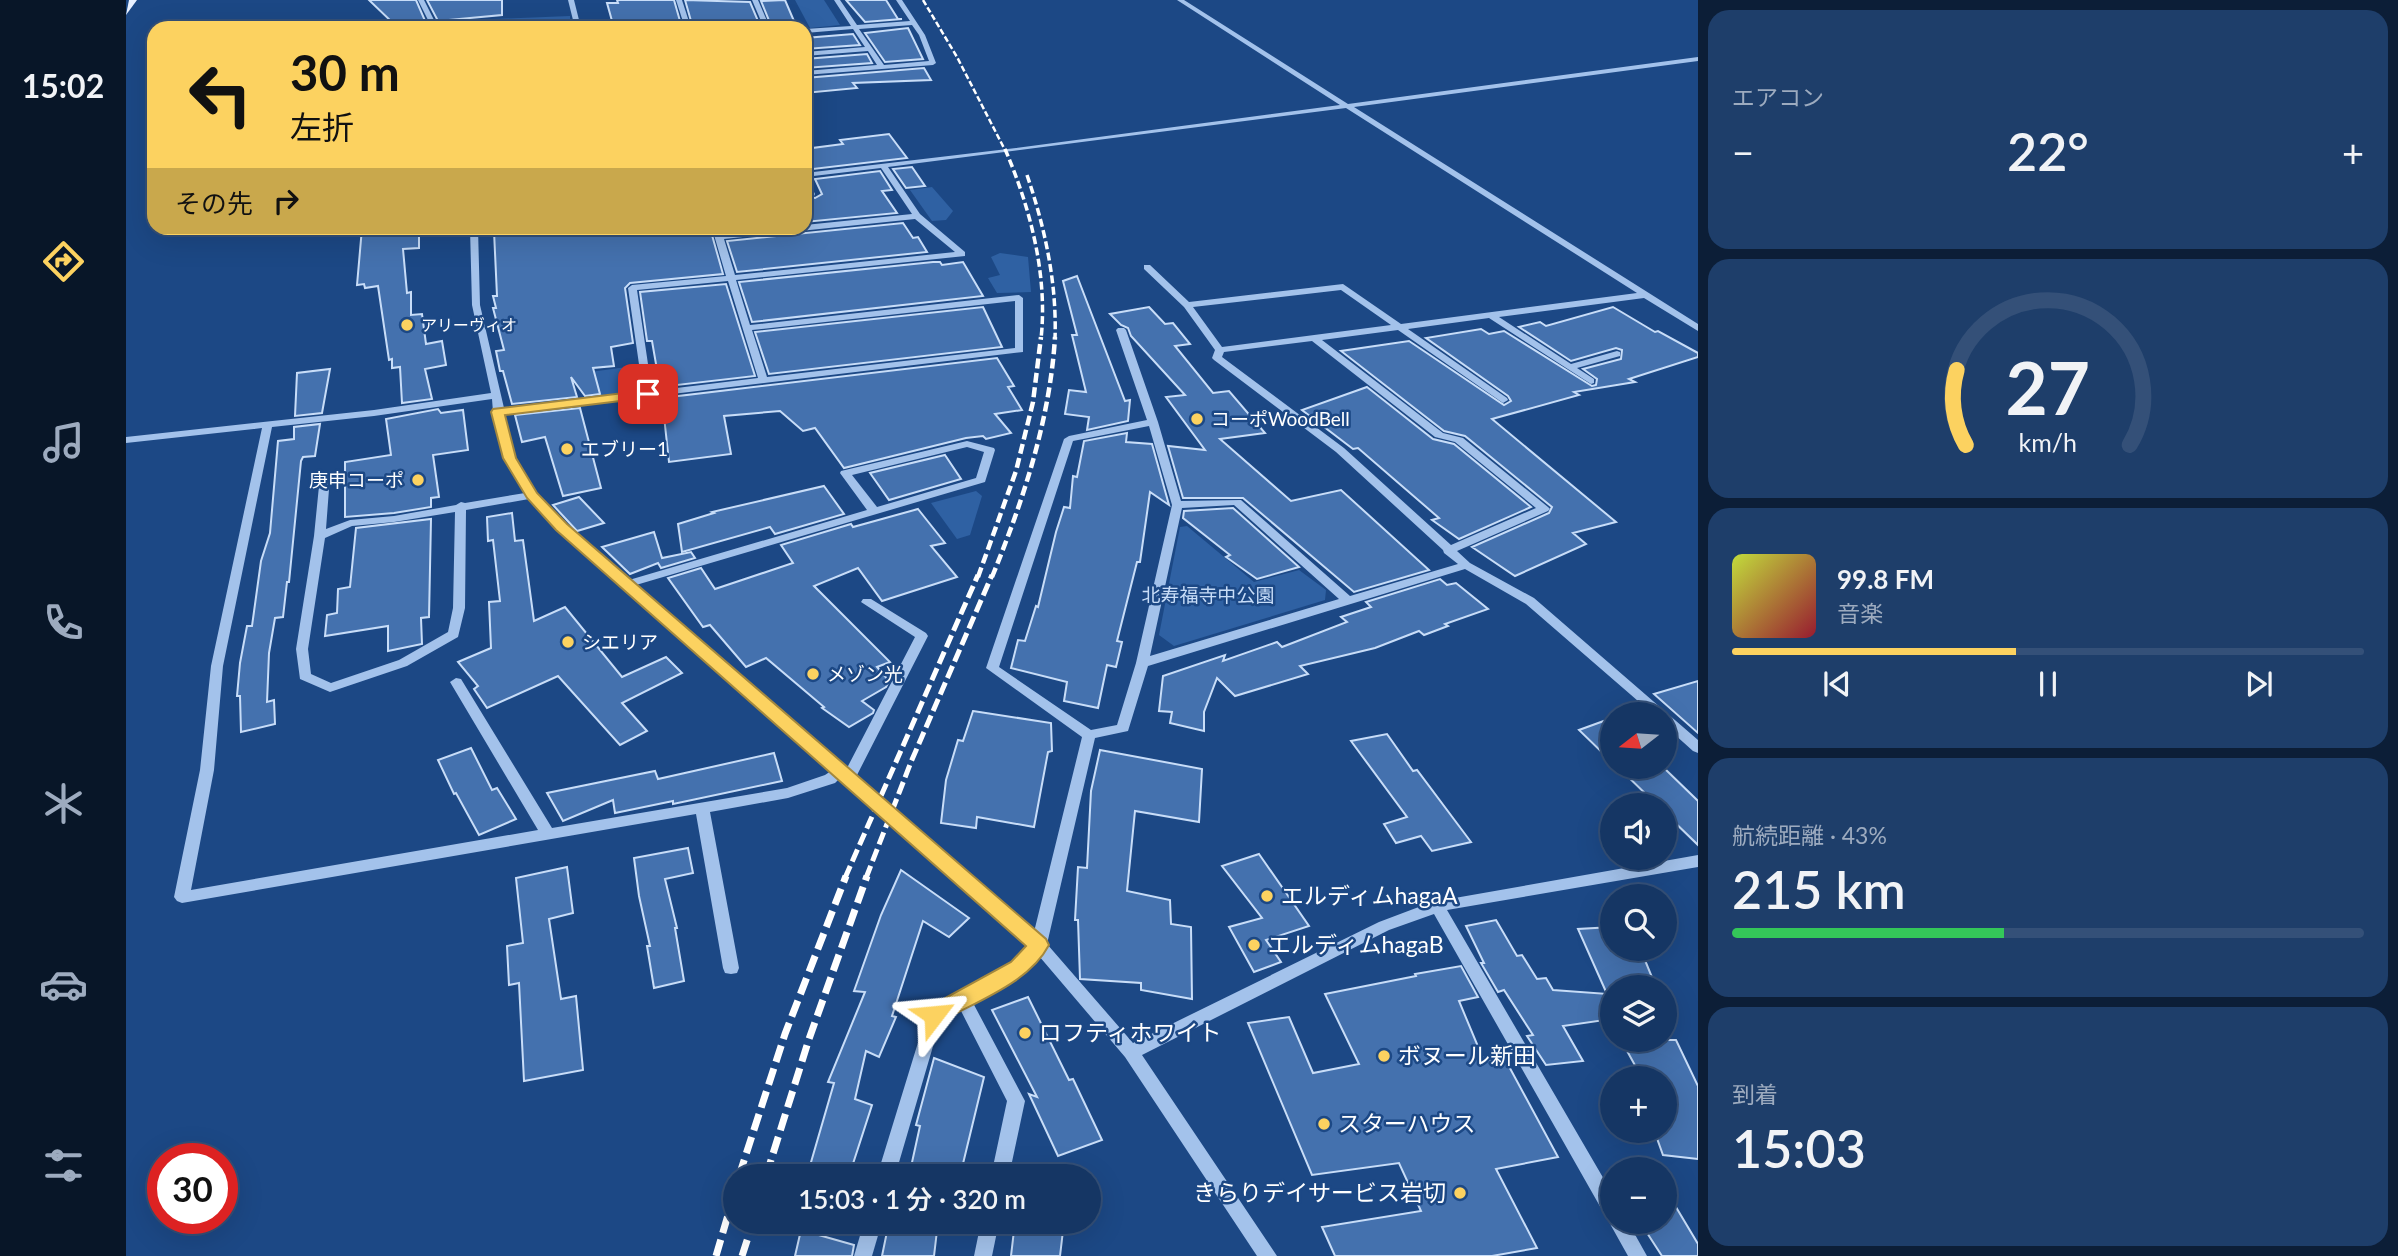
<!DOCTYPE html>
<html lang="ja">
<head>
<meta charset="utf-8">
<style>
  body { margin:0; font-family:Lato,"Noto Sans JP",sans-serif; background:#1e3e6a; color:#f1f3f6; height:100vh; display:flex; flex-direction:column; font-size:26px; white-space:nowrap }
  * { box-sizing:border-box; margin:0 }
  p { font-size:23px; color:#9dabbf }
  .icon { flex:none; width:38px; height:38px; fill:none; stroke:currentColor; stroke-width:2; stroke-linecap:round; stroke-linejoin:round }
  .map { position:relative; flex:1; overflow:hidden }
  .side { display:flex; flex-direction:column; gap:10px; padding:10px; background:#0c1e37; width:700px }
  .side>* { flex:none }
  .banner { position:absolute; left:21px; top:21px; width:665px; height:214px; border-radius:21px; box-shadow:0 7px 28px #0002,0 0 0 2px #345078; background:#fcd260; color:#111; overflow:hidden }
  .needle { width:46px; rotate:253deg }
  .fabs { position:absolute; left:1474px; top:702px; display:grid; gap:14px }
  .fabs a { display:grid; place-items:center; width:77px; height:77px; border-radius:50%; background:#153664; box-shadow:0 7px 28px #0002,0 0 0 2px #345078; font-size:35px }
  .speed { position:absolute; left:21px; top:1143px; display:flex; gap:14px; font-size:35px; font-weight:700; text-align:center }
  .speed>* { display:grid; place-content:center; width:91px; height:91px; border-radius:50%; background:#153664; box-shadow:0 7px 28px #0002,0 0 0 2px #345078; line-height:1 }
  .speed .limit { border:10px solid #d22; background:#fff; color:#111 }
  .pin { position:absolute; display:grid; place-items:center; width:60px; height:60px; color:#fff; margin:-30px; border-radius:14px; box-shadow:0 4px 10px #0006 }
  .me { position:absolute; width:77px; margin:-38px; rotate:61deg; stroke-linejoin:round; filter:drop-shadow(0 0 5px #0008) }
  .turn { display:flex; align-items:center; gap:24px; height:147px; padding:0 28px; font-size:32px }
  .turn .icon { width:91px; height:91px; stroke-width:2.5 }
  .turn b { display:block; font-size:49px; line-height:60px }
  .then { display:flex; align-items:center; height:66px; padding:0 28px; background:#0003; gap:14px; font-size:26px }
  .big { font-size:52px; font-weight:600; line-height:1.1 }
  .side .widget { flex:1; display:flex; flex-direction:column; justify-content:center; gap:10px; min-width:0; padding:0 24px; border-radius:21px; background:#1e3e6a }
  .side .dial { align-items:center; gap:0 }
  .dial svg { height:182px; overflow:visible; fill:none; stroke:#345078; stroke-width:7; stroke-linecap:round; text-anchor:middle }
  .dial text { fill:#f1f3f6; stroke:none }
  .song { display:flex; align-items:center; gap:21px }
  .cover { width:84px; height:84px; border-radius:10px; background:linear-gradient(135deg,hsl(70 70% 55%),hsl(350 70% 35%)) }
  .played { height:7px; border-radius:4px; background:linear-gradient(90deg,#fcd260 45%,#345078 45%) }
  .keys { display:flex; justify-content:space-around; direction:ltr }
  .heat { display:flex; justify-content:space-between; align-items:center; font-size:38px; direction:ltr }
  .charge { height:10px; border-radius:5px; background:linear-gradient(90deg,#34c759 43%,#345078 0) }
  .trip { position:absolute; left:597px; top:1164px; width:378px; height:70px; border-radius:35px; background:#153664; box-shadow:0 7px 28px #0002,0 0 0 2px #345078; font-weight:600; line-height:70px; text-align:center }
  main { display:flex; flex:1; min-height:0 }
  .menu { display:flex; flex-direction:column; width:126px; justify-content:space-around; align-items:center; background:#081628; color:#9dabbf }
  .menu .icon { width:49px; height:49px }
  .menu .active { color:#fcd260 }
  .menu b { font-size:32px; color:#f1f3f6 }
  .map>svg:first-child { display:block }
  .green { fill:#2f61a3 }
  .building { fill:#4471ae; stroke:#c8ddf8; stroke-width:2 }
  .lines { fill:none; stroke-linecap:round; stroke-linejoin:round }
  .minor { fill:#a3c2eb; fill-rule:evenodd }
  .major { fill:#e8f0ff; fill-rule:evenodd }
  .rail-far4 { stroke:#fff; stroke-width:2.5; stroke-dasharray:6 2.5; stroke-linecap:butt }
  .rail-far3 { stroke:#fff; stroke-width:3.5; stroke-dasharray:8 3.5; stroke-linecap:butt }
  .rail-far2 { stroke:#fff; stroke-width:4.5; stroke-dasharray:10 4.5; stroke-linecap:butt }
  .rail-far1 { stroke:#fff; stroke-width:5; stroke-dasharray:13 5; stroke-linecap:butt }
  .rail { stroke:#fff; stroke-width:7; stroke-dasharray:17 7; stroke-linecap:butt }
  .route { fill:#fcd260; stroke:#a4883e; stroke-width:2 }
  .poi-dot { fill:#fcd260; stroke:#1c4885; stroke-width:2.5 }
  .labels { text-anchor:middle; stroke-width:5; stroke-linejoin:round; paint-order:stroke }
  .far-poi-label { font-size:16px; fill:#fff; stroke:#1c4885; text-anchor:start }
  .poi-label { font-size:19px; fill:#fff; stroke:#1c4885; text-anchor:start }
  .park-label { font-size:19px; fill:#c8ddf8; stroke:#1c4885 }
  .near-poi-label { font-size:23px; fill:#fff; stroke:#1c4885; text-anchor:start }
</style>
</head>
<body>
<main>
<nav class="menu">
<b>15:02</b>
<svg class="icon active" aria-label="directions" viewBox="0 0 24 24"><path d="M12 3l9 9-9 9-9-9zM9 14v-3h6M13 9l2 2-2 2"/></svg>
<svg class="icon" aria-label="music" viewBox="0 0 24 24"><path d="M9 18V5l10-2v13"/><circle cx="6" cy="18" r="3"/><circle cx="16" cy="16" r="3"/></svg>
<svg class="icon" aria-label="phone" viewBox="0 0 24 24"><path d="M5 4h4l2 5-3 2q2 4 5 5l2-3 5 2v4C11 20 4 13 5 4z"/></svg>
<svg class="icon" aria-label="climate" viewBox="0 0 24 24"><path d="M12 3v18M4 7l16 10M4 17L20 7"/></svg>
<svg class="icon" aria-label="car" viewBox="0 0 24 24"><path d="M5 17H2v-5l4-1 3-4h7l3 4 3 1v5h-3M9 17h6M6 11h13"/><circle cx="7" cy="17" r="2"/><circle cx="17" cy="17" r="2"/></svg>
<svg class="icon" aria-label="filters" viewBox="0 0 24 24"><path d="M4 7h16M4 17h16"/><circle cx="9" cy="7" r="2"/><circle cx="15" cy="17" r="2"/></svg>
</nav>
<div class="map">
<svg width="1572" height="1256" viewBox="0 0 1572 1256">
  <rect width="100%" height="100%" fill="#1c4885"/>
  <g class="green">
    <path d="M669,0H698L714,25L684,28Z"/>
    <path d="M444,16V28H318L314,21Z"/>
    <path d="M806,187L827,211L820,220L806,221L784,190Z"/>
    <path d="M874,253L902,257L905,292L871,293L862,278L874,275L865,257Z"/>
    <path d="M508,366L510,391L461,397L459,390L464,372Z"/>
    <path d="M850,491L856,496L844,535L831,539L805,503Z"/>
    <path d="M1061,526L1128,582L1173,570L1200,590L1199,600L1048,646L1033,635L1054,527Z"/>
  </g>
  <g class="building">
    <path d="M243,0H290L300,23L270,26Z"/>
    <path d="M301,0H376V15L312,21Z"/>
    <path d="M491,0H548L556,28H488L481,3H492Z"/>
    <path d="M559,0L624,2L635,28H567Z"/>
    <path d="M659,0L671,28H646L635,1Z"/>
    <path d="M720,0H760L772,19H776L739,22Z"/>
    <path d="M782,28L797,59L759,62L739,33Z"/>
    <path d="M727,34L734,45L679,49V38Z"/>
    <path d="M741,54L746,63L679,68V59Z"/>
    <path d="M798,68L805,80L727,83L731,88L679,93V78Z"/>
    <path d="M763,134L781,158L687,169L679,157V149L717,144L714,140Z"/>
    <path d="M786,167L799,186L780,188L767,169Z"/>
    <path d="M754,171L766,190L756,191L771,213L679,222V196L689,198L696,194L689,179Z"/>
    <path d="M777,223L787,238L792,237L801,252L611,272L601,241Z"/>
    <path d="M236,228H293V248L277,249L281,293L285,292V315L296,314L300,344L316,341L320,365L299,369L306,399L276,403L274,367L266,368V359L263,360L252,286L239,288L238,284L231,285Z"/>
    <path d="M402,228H443V231L499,228H584L597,274L504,283L499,288L507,343L485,347L488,366L467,368L474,394L459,396L445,377L451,397L386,404L377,371H374L370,351L378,350L367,308H370L367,296H371L368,231Z"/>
    <path d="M807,262H814L816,265L837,262L857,296L626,322L613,282Z"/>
    <path d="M951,276L999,401L1004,400L1002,421L961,430L963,417L939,414L943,390L960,392L946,335H951L937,281Z"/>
    <path d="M600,284L629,376L534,387L526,341H521L514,292Z"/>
    <path d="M857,307L876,347L643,374L629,332Z"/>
    <path d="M1023,307L1039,324L1047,323L1064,344L1049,346L1087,393L1103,391L1139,433L1094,439L1165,501L1215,490L1303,570L1228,592L1117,498H1057L1042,446L1079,450L1040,397L1059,395L1005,336L1002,328L995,325L984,314Z"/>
    <path d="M1487,307L1529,332L1532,331L1572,353V357L1503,379L1509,382L1448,392L1453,395L1366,419L1490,522L1447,533L1460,544L1389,576L1346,547L1423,513L1426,507L1339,436L1318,431L1215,351L1283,341L1378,405L1385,401L1382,396L1300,338L1355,329L1363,334L1378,331L1466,386L1470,385L1471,379L1457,369L1495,359L1496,350L1490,348L1445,361L1393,327L1414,322L1420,326Z"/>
    <path d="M871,358L888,386L882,387L896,410L869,414L885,433L860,439L857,436L840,438L718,468L689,428L677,431L654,411L598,416L605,454L543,462L536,398Z"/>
    <path d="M204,369L196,413L169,416L171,373Z"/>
    <path d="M1241,387L1307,439L1328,444L1405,507L1333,539L1306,520L1313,518L1232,448L1227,449L1176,410Z"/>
    <path d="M454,408L475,488L437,496L419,437L396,442L389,415Z"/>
    <path d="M312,409L315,413L337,410L342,450L307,455L313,497L305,498V507L268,513L219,517V462L265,455L260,419Z"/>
    <path d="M194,424L189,456L177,457L175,461L163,582H161L157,617L149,618L143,653L141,702L148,700L149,724L115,732L114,696H111L114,663L121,626H126L135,561L144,533L152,441L168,439V427Z"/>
    <path d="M1001,433L1000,442L1026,444L1043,505L1024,492L1014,562H1011L991,641L996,642L990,667L981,665L972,708L938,701L941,682L885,668L892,640L899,641L910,606L912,607L930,532L938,507L944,508L947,476L951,477L958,441Z"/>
    <path d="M819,455L835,479L763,500L744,473Z"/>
    <path d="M698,486L718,514L649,534L644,527L556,552L552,524L588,513L586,512Z"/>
    <path d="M453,497L478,523L451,531L427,505Z"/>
    <path d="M1107,508L1173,567L1131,579L1100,557L1104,555L1057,518L1058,511Z"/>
    <path d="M792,509L819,543L805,546L831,577L756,601L732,568L688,586L764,662L751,667L763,681L760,687L736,701L748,710L747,713L723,727L696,708L698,707L640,658L620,667L584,625L577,627L542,578L575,568L589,589L667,563L655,545L725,524L727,527Z"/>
    <path d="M386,513L389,541L397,540L408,621L439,607L496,677L540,657L556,673L496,703L521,731L494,745L432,676L361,708L348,689L352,686L332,662L365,648L363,602L374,601L367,540L362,541L361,517Z"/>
    <path d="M305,519L303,617L295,618L296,644L262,651V626L199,636L201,615L211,613L212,589L224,587L230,528Z"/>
    <path d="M528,532L536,558L565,552L569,558L535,568L532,563L504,574L476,547Z"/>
    <path d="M1314,579L1321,585L1330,583L1362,609L1319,624L1322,626L1298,635L1293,631L1249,648L1174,666L1182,674L1109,696L1091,678L1078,712V731L1044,723L1046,712L1033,711L1037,676L1099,655L1097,661L1151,642L1156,647L1221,622L1215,617L1245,607L1240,602Z"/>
    <path d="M1572,681V733L1528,694Z"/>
    <path d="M847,711L925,723L926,751L922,752L908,827L851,817L850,828L815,823L820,780L832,740L837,741Z"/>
    <path d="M1486,718V762L1453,730Z"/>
    <path d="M1261,734L1287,771L1291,770L1345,842L1306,851L1295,836L1270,843L1258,824L1281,817L1225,741Z"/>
    <path d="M345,748L366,790L371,788L390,819L353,835L330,793L328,794L312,760Z"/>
    <path d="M974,750L1076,769L1073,822L1009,811L1001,891L1044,900L1045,924L1065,927L1066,999L1015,990V983L954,979L952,920H949L952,867L961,868L965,791Z"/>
    <path d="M648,753L656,781L547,804V801L489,813L487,800L437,821L421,793L529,771L532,779Z"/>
    <path d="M1491,766H1536L1572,801V845L1538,812V805H1531Z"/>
    <path d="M562,848L567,873L539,879L551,928H549L558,981L528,988L521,946H524L513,896L508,858Z"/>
    <path d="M1133,854L1183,926L1140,940L1155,962L1128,972L1103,927L1136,918L1096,866Z"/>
    <path d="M441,867L447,913L423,919L435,999L450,996L457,1070L398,1081L393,983L383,985L381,946L397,943L390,878Z"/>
    <path d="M775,870L843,918L823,937L797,921L766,1016L770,1017L753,1057L740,1051L729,1099L746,1105L723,1176H681L708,1083L702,1082L739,992L728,991L755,915Z"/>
    <path d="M1370,920L1391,956L1396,955L1411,979L1420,978L1427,990L1481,994L1452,929L1486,927V948H1514L1530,987H1486V1019L1437,1026L1457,1061L1420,1065L1401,1036L1407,1035L1378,990L1372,992L1355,963H1358L1340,926Z"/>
    <path d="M1335,966L1352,997L1333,1001L1358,1061L1379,1059L1432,1157L1370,1169L1411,1248L1366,1256H1209L1196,1227L1295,1211L1273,1163L1186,1175L1122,1023L1163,1017L1187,1073L1233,1064L1199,994L1290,976L1289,974Z"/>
    <path d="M902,997L943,1080L947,1079L976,1140L932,1156L903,1094L911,1097L866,1010Z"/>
    <path d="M1495,1040H1550L1572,1086V1159L1537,1155L1528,1130H1538V1078H1516Z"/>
    <path d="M808,1058L858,1077L834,1176H783L794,1126L790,1125Z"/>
    <path d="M1538,1187L1572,1244V1256H1536L1514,1222H1538Z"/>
    <path d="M763,1222H812L808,1256H756Z"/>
    <path d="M889,1222H938L934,1256H885Z"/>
    <path d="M675,1230L728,1245L726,1256H669Z"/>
  </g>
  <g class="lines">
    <g class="minor">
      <path d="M292,0H298L312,28H306Z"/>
      <path d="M442,0H448L453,20L451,28H445L447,20Z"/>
      <path d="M550,0H556L565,28H559Z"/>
      <path d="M626,0H632L644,28H638Z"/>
      <path d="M708,0H714L731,25L784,21L770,0H776L799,35L810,63L807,65L679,75V71L751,65L742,51L679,56V52L739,47L727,29L679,33V29L725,26ZM786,25L793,35L803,61L758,65L733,29Z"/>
      <path d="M1051,0H1058L1222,104L1572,57V61L1228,107L1572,324V331L1518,298L1373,317L1445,364L1491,351L1494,352V356L1451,368L1468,379V383L1465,384L1363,318L1282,329L1381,398L1382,400L1377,403L1272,330L1196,340L1317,433L1337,438L1422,507L1424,509L1422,511L1331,551L1344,563L1408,598L1572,740V753L1567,751L1538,725V714H1527L1400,604L1339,569L1022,666L1002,731L969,738L921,944L1007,1043L1253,922L1306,902L1572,855V867L1321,910L1486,1193V1222H1502L1521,1256H1502L1483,1222L1484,1219L1480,1217L1308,914L1263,930L1016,1055L1151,1256H1131L999,1057L913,956L898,973L846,1001L899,1101L883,1176H865L881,1101L834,1009L815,1019L769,1176H751L802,1010L886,963L903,945L714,778L709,783L662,798L584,812L613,968L611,973L605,974L599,973L597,968L570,814L56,903L51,901L48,897L74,770L85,666L136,428L0,443V437L248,410L365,393L346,305L344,228H352L354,305L378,408L517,392L502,288L506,285L600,276L586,228H594L596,234L659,228H679V225L786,214L755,168L679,177V173L890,148L1214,105ZM1220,108L1511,293L1275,324L1217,284L1063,302L1024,265H1018V269L1058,307L1089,350L1086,358L1088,360L1210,452L1317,550L1318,553L1332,564L1224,596L1115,500L1055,501L1032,422L1000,330L998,328H992L990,330L1021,420L943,436L938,439L860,668L956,737L908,932L730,777L802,636L800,633L745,599H737L735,602L789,637L721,768L510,585L859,482L869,450L868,448L841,441L715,471L714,473L741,510L503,580C467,548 405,502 389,457C384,443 382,428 379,414L897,352V298L893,295L624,325L610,280L839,256V252L794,214L762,167ZM789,219L829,252L609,275L598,239ZM602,281L632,378L526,391L511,290ZM1215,290L1265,325L1096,347L1067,307ZM889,301V348L641,377L626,330ZM1186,341L1309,437L1329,442L1410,508L1325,545L1218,448L1096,357L1098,352ZM366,399L367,412L369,414L379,458L399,493L339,503L335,502L330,505L268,516L224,520L200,529L204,476L199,473L194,476L188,536L170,649L174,679L204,692L281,666L332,637L339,608L340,510L403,499L432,529L705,771L699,775L661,788L426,828L335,679L330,678L324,682L412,830L65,890L88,770L97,666L146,427L248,416ZM1023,426L1046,505L1010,663L991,725L965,730L873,667L947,441ZM841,447L858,452L850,478L751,507L726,475ZM1108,505L1213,599L1024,656L1056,508ZM329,512L327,608L322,632L273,660L205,683L185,674L182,649L199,538L226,526L268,522Z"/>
      <path d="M679,180H682L689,194L688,196L681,194Z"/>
      <path d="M738,1222H756L746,1256H728Z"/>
      <path d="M855,1222H873L866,1256H848Z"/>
    </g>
    <path class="major" d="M3,0H11L0,15Z"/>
    <path class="rail-far4" d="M797,0L831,57L879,150"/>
    <g class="rail-far3">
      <path d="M879,149C904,207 922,275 915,339"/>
      <path d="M901,175C919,228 931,283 929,339"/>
    </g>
    <g class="rail-far2">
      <path d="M852,577L890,471L907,402L915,337"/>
      <path d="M866,577C897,501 924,420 929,337"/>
    </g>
    <g class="rail-far1">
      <path d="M719,878L852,575"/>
      <path d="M740,878L785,762L866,575"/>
    </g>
    <g class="rail">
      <path d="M613,1176L659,1034L720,876"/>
      <path d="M640,1176L683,1039L741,876"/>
      <path d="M590,1256L609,1191"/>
      <path d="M616,1256L627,1222"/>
    </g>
  </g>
  <path class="route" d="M522,390L529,394L527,397L379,415L390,458L411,493L441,524L920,939L923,945C903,983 851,1001 816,1021L808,1024L801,1021L798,1015L801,1008L885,962L900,946L430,530L401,498L377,458L365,412L367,409Z"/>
  <g class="poi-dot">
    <circle cx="281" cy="325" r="7"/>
    <circle cx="1071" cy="419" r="7"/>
    <circle cx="441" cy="449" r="7"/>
    <circle cx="292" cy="480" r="7"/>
    <circle cx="442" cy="642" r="7"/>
    <circle cx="687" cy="674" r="7"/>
    <circle cx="1141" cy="896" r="7"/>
    <circle cx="1128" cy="945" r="7"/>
    <circle cx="899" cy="1033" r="7"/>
    <circle cx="1258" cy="1056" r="7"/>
    <circle cx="1198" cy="1124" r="7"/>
    <circle cx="1334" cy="1193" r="7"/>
  </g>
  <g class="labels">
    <g class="far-poi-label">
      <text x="295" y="331">アリーヴィオ</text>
    </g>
    <g class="poi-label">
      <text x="1085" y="426">コーポWoodBell</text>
      <text x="455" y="456">エブリー1</text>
      <text x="278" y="487" text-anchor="end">庚申コーポ</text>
      <text x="456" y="649">シエリア</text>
      <text x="701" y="681">メゾン光</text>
    </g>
    <g class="park-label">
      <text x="1082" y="602">北寿福寺中公園</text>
    </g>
    <g class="near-poi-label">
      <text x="1155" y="904">エルディムhagaA</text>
      <text x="1142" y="953">エルディムhagaB</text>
      <text x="913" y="1041">ロフティホワイト</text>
      <text x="1272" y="1064">ボヌール新田</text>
      <text x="1212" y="1132">スターハウス</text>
      <text x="1320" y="1201" text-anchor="end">きらりデイサービス岩切</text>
    </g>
  </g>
</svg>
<div class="fabs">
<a><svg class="needle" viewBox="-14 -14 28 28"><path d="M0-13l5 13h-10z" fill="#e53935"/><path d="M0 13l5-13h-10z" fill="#9dabbf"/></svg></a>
<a><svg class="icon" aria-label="sound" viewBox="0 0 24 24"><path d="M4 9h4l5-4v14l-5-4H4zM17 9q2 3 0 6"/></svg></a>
<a><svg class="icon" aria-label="search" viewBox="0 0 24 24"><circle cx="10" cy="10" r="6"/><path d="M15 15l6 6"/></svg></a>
<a><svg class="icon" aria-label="layers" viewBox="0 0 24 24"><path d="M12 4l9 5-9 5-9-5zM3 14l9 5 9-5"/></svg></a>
<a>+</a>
<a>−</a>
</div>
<div class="speed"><div class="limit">30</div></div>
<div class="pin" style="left:522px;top:394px;background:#d93025"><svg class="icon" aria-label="arrive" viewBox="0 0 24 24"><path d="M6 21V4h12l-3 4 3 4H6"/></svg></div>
<svg class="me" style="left:808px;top:1015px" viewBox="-20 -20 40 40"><path d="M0-17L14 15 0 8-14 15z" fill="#fcd260" stroke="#fff" stroke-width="4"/></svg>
<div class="trip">15:03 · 1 分 · 320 m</div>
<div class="banner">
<div class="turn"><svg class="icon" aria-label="left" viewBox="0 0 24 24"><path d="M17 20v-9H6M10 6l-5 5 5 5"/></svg><div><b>30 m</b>左折</div></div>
<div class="then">その先<svg class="icon" aria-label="right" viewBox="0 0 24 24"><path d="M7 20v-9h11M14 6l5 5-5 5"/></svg></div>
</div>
</div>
<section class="side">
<div class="widget"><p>エアコン</p>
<div class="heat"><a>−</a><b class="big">22°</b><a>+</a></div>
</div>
<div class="widget dial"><svg viewBox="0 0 100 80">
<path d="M14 69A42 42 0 1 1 86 69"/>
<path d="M14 69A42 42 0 0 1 10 36" stroke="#fcd260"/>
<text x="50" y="56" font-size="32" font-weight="700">27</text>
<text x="50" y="72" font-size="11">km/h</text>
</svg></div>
<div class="widget">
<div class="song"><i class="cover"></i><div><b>99.8 FM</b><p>音楽</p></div></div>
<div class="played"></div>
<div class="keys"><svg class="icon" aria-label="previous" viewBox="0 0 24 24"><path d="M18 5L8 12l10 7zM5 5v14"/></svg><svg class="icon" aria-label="pause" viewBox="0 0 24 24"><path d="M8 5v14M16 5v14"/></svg><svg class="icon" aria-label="next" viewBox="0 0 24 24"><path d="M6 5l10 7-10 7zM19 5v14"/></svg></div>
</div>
<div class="widget"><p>航続距離 · 43%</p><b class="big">215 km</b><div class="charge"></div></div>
<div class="widget"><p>到着</p><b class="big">15:03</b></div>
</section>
</main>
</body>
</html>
